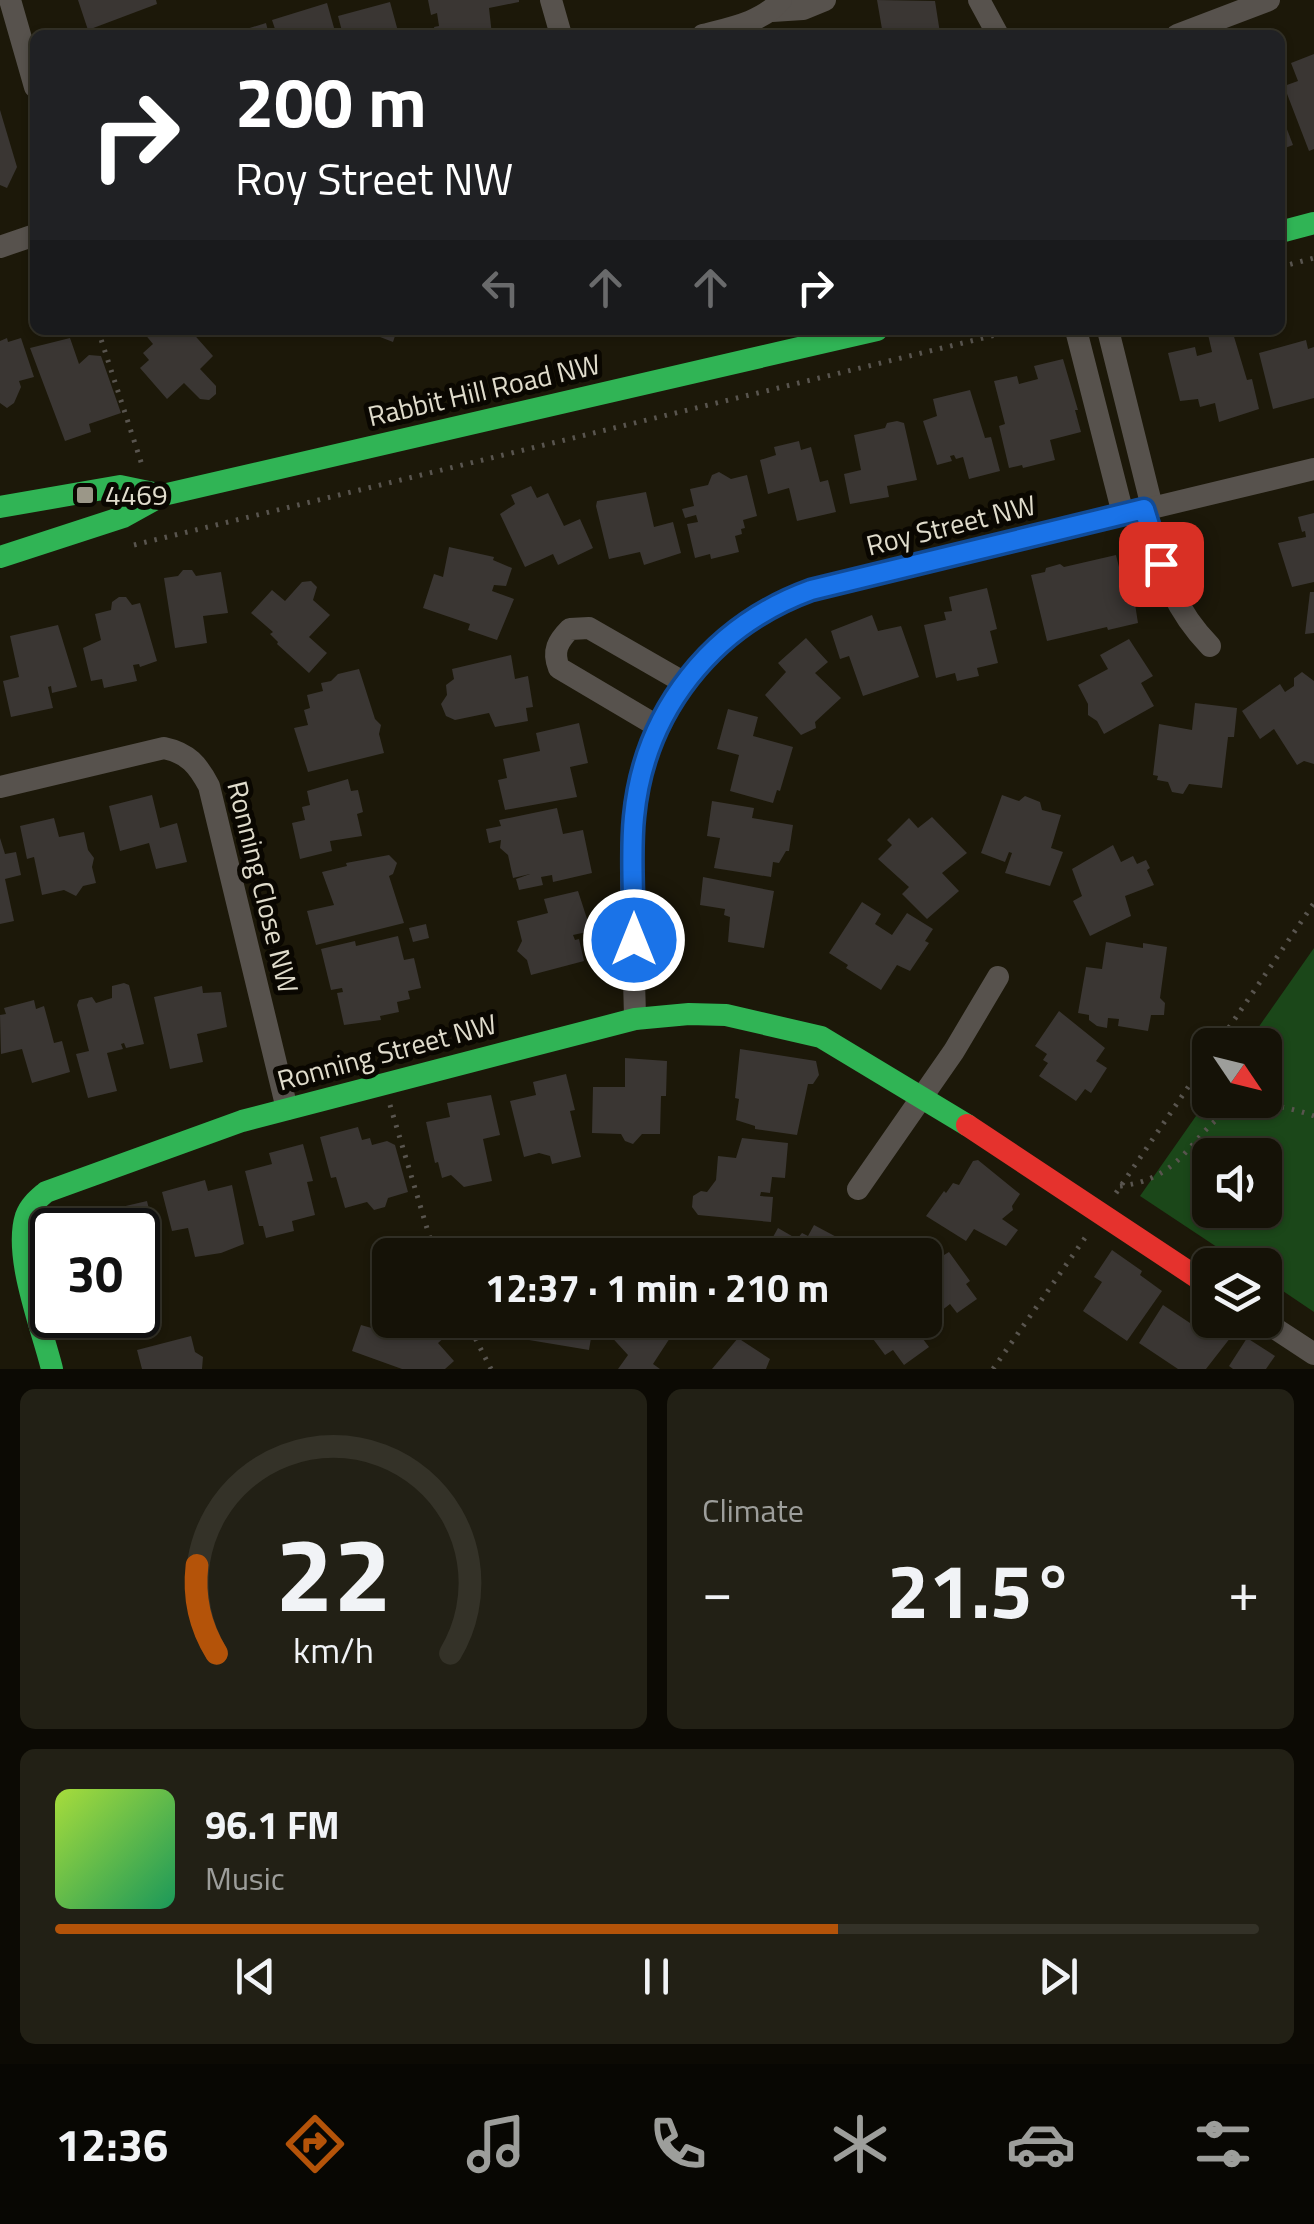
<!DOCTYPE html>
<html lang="en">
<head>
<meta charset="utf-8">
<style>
  body { margin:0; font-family:"Titillium Web",sans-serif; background:#222015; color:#f1f3f6; height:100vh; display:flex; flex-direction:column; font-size:38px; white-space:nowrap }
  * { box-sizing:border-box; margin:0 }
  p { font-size:32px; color:#9d9e9b }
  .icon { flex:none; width:55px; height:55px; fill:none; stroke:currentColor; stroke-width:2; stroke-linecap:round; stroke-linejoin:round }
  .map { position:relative; height:1369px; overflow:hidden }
  .drawer { display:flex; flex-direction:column; gap:20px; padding:20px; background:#0c0a04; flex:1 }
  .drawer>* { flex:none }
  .top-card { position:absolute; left:30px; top:30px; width:1255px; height:305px; border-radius:15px; box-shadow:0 2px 8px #0004,0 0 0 2px #343228; background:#202124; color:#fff; overflow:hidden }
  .needle { width:65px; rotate:125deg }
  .tools { position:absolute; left:1192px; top:1028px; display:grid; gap:20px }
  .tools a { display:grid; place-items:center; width:90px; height:90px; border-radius:15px; background:#151207; box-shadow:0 2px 8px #0004,0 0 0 2px #343228; font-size:50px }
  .speed { position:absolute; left:30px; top:1208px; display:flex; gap:20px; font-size:50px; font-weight:700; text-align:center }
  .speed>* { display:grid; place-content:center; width:130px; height:130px; border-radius:50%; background:#151207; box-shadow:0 2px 8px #0004,0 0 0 2px #343228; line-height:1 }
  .speed .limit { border:5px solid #111; border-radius:15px; background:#fff; color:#111 }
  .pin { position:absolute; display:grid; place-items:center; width:85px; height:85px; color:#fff; margin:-42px; border-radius:20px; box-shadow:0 5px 15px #0006 }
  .me { position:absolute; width:110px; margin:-55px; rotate:0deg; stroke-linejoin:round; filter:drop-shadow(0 0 8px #0008) }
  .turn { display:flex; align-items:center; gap:35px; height:210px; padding:0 40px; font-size:45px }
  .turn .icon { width:130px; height:130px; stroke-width:2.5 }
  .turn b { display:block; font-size:70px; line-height:85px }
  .lanes { display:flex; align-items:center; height:95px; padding:0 40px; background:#0003; justify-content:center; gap:50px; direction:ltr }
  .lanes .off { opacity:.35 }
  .big { font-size:75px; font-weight:700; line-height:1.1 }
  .drawer .widget { flex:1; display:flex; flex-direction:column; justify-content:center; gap:15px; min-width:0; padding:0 35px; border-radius:15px; background:#222015 }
  .drawer .dial { align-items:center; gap:0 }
  .dial svg { height:260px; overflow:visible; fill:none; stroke:#343228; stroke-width:7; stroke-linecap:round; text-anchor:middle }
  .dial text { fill:#f1f3f6; stroke:none }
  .song { display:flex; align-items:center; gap:30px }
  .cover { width:120px; height:120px; border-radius:15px; background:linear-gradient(135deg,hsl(80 70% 55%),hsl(150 70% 35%)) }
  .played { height:10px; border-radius:5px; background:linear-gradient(90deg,#b45309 65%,#343228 65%) }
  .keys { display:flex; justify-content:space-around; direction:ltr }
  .heat { display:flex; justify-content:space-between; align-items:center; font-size:55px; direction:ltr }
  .drawer .tiles { flex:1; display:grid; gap:20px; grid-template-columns:1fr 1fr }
  .widget:last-child { grid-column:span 2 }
  .trip { position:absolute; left:372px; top:1238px; width:570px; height:100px; border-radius:15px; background:#151207; box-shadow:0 2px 8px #0004,0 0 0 2px #343228; font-weight:700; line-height:100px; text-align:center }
  .dock { display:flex; height:160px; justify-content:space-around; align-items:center; background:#080703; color:#9d9e9b }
  .dock .icon { width:70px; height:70px }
  .dock .selected { color:#b45309 }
  .dock b { font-size:45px; color:#f1f3f6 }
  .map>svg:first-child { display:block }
  .green { fill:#1b4719; fill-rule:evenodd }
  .building { fill:#3a3633 }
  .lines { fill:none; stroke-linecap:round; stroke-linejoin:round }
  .path { stroke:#59554f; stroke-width:5; stroke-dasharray:2.5 8; stroke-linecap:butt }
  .street { stroke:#57524d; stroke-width:22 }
  .fast { stroke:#30b455; stroke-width:22 }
  .jam { stroke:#e5322d; stroke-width:22 }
  .route-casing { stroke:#114b97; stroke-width:25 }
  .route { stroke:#1a73e8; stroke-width:18 }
  .poi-dot { fill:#9b9788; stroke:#0a0701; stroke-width:4 }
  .labels { text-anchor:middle; stroke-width:10; stroke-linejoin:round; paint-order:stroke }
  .street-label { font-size:28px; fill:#e0dccc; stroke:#0a0701 }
  .poi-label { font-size:28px; fill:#e0dccc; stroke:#0a0701; text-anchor:start }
</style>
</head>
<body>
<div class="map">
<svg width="1314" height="1369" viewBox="0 0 1314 1369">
  <rect width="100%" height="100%" fill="#1c1809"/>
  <path class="green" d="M1314,948V1312L1265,1279V1265H1244L1140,1196L1210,1096V1100H1265V1045H1246ZM1210,1155H1265V1210H1210Z"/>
  <g class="building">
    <path d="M78,0H156L157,4L88,30Z"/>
    <path d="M428,0H519V2L489,8L492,35H436L434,27L439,26L437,13L431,15Z"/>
    <path d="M877,0L935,1L940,33L859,35L882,29Z"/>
    <path d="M390,2L399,35H343L338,16Z"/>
    <path d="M327,3L336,35H277L272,20Z"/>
    <path d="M266,23L269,35H230V34Z"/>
    <path d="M1314,54V149L1309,151L1284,86L1298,81L1291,63Z"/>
    <path d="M0,110L17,167L7,188L0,185Z"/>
    <path d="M1280,111L1293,145L1280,150Z"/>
    <path d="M147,330H190L213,356L200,369L216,386V394L209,400L200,399L184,383L167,399L140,368L149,360L143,353L153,344L144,333Z"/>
    <path d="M362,330H397L393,342Z"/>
    <path d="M1207,330H1232L1247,380L1252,379L1259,409L1219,422L1215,403L1200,407L1198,399L1180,401L1168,353L1195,347L1197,356L1212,352Z"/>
    <path d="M7,338L8,342L21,338L34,377L19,381L21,387L14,403L7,408L0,403V341Z"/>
    <path d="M70,338L79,364L89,355L101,356L121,413L89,424L91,432L65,441L30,348Z"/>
    <path d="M1306,340L1308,349L1314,347V398L1273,409L1259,353Z"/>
    <path d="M1063,359L1078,410H1075L1081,432L1050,440L1055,460L1023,468L1022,465L1009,468L999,426L1005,424L994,381L1017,376L1019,384L1038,379L1034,366Z"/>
    <path d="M970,390L985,438L991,437L1000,471L969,479L963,457L956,459L954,455L950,456L952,461L937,465L923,421L937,416L933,399Z"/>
    <path d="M897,421L904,423L917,480L887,486L889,497L850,504L844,474L861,470L854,435L885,428L887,423Z"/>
    <path d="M799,441L801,450L811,447L820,482L828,480L836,512L797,521L789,488L768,494L760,460L776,455L774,447Z"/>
    <path d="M719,472L731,479L747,475L757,516L743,520L745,528L741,529L742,534L735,536L739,552L711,559L710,554L695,558L687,524L698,522L696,515L685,518L682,509L694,506L690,489L708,485L712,475Z"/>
    <path d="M531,486L537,498L548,493L564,526L580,519L593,548L558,565L553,554L525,567L500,514L515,504L511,495Z"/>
    <path d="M646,492L654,527L673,522L681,553L644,565L640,552L609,559L596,506L597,501Z"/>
    <path d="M1314,513V582L1292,587L1278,543L1306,537L1305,531L1302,532L1298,517Z"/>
    <path d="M449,547L494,557L493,560L512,568L506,586L494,585L492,591L514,599L497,640L468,630L470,624L423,608L434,574L443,577Z"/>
    <path d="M1116,555L1124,587L1132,585L1138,623L1108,630L1107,627L1047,641L1031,575L1045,572L1046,568L1060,564L1064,567Z"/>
    <path d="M183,570H192L196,576L221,572L228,613L203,616L207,643L175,648L164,578L178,576Z"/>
    <path d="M311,581L317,587L313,600L330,615L309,637L327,653L309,673L277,644L278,642L270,634L273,632L251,613L272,590L285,601L302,582Z"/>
    <path d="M987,588L997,629L990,631L998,663L977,668L979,676L957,681L955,673L936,678L924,625L946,620L944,612L952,611L949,597Z"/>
    <path d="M1310,592H1314V633L1305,634Z"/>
    <path d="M119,597H126L132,605L140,603L157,661L140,667L139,664L133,665L137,681L104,688L102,679L91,681L83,648L101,640L95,614L111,610L112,602Z"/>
    <path d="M872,615L878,631L901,626L919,677L863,696L849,656L840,659L831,631Z"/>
    <path d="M58,625L77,687L52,693L51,686L48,687L53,708L11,717L3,681L19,677L10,636Z"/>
    <path d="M806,638L828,662L815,673L841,698L815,722L816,728L801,735L765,695L786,672L778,663Z"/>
    <path d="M1129,639L1153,676L1141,683L1154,706L1104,734L1097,721L1088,715V704L1078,685L1108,669L1100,655Z"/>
    <path d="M511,655L515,679L528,676L533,707L526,708L528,721L495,727L489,713L455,720L446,716L441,704L447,695L446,685L454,679L452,669Z"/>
    <path d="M359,669L375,719L381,725L379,734L384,753L308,772L294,728L308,725L304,710L310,708L307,695L323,691L321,683L331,681L338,674Z"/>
    <path d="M1302,672L1314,681V764L1304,761L1297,765L1274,729L1260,739L1242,711L1280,684L1285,692L1294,686V678Z"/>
    <path d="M1195,703L1237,708L1234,737H1228L1222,788L1189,784L1183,794L1172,792L1168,782L1157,780L1158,776L1153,775L1159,724L1192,730Z"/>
    <path d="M728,709L758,717L753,736L793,747L780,791L777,790L773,803L730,791L739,755L717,749Z"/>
    <path d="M579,723L588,763L570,767L577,797L505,810L498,780L507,778L503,759L540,751L536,733Z"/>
    <path d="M348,779L351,791L358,790L363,812L357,814L362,836L330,841L332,851L300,859L292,823L305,820L302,807L310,805L307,791Z"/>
    <path d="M152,795L160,828L177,823L187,862L156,869L149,843L120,851L109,806Z"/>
    <path d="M1002,795L1019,801L1025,796L1040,802L1042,810L1061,815L1051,848L1063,852L1050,886L1005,873L1012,853L1009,852L1005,862L981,853Z"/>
    <path d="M712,801L754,808L752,818L793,825L789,851H786L779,863L773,862L771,877L714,868L720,838L707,836Z"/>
    <path d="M557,808L563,834L583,830L592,873L553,882L552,875L541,877L543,885L519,890L516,879L530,874L513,878L508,855L500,848L501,840L489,843L486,829L501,826L499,820Z"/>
    <path d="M932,817L967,853L942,873L959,891L927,919L902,894L909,887L878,859L892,845L887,840L909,818L918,828Z"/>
    <path d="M54,818L59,837L84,832L88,850L94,858L92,867L96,883L83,886L76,896L64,890L42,895L34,857L27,859L20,826Z"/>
    <path d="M0,838L5,854L16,852L21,875L5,879L14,921L0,924Z"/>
    <path d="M1113,845L1121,862L1133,856L1137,864L1146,860L1150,868L1147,870L1154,885L1125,896L1131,916L1090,936L1073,901L1082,896L1072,869Z"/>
    <path d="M389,855L397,863L393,874L389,876L404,923L316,945L307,911L334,905L322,872L347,866L346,863Z"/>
    <path d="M703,877L774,891L764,948L728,942L730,917L724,915L725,909L700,905Z"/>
    <path d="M578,891L591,931L573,935L575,940L579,939L584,961L531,975L527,960L517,951L522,941L517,921L548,913L544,899Z"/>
    <path d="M862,902L881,914L875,924L892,935L907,913L933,929L925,941L929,943L910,971L897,965L881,990L846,968L848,965L829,953Z"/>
    <path d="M426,924L429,938L413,942L409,928Z"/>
    <path d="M398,936L404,960L414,958L421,988L408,991L410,999L397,1002L399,1012L380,1016L381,1020L344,1025L337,993L343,992L342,988L331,990L321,949L355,941L356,946Z"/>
    <path d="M1106,942L1143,948V943L1167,947L1160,998L1165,1003L1164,1015H1151L1148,1031L1118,1026L1119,1019L1108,1018L1107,1028L1097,1026L1089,1020V1015L1078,1013L1086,967L1102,969Z"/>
    <path d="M124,983L129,985L144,1044L126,1048L124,1043L121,1044L123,1049L107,1053L117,1091L88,1098L76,1054L89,1051L77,1005L79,1000L92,997L96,1003L112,998V986Z"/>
    <path d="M202,986L203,993L221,992L227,1027L197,1034L203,1062L170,1069L154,997Z"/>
    <path d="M34,1000L36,1009L44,1006L54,1043L62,1041L70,1072L32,1083L22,1049L1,1054L0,1015L6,1014L4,1008Z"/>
    <path d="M1059,1011L1105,1048L1096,1061L1107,1068L1091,1093L1085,1089L1076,1101L1039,1076L1048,1063L1043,1060L1047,1054L1035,1046Z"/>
    <path d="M740,1049L816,1061L819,1075L813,1084H808L797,1135L755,1129V1126L736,1120L739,1099L735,1098Z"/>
    <path d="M625,1058L667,1061L666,1096H661L660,1134H642L633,1144L625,1141L621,1134L592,1133L593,1087H625Z"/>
    <path d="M566,1074L575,1110L570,1111L581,1157L552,1164L550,1156L539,1153L524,1157L510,1101L536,1095L533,1082Z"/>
    <path d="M491,1095L500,1135L483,1139L492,1181L464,1187L451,1175L442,1178L438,1162L435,1163L426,1122L450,1117L447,1103Z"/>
    <path d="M358,1127L362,1140L370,1138L372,1145L387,1141L395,1145L408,1192L388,1198L385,1207L374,1210L367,1202L345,1208L336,1177L331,1178L320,1137Z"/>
    <path d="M742,1138L788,1143L785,1178L772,1177L770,1193L761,1192L760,1196L773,1197L771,1222L698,1215L692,1207L693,1196L701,1191L707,1192L716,1180L718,1156L736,1158Z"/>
    <path d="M303,1144L313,1181L307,1182L315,1215L292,1221L294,1231L266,1238L263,1226H259L245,1171L272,1164L269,1153Z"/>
    <path d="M978,1160L1020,1194L1012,1206L1013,1210L1002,1219L1018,1230L1006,1246L974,1229L966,1241L926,1216L944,1191L946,1193L953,1183L959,1185L973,1161Z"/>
    <path d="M205,1180L208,1191L232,1185L244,1244L221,1253L195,1257L188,1228L172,1231L162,1192Z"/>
    <path d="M147,1201L155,1235L147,1237L156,1278L138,1283V1230L88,1229L104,1225L100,1212Z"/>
    <path d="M814,1225L844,1241L836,1255H763L778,1228L797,1239L802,1233L808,1236Z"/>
    <path d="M936,1248L944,1255L949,1252L970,1281L966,1284L977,1299L957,1313L950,1304L941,1311L942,1313L930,1322L934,1326L920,1335L929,1347L904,1365L893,1350L885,1355L859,1320H925V1256Z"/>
    <path d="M1112,1250L1142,1271L1140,1275L1162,1291L1127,1341L1083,1311L1102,1282L1094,1277Z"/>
    <path d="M1163,1305L1199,1329L1207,1315L1234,1333L1206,1369H1178L1139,1343Z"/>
    <path d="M404,1320H458L461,1323L438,1343L454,1361L445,1369H402L352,1351L361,1325L389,1333Z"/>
    <path d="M513,1320H594L589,1350L517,1338L518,1332L511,1330Z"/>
    <path d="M616,1320H673L679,1324L653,1364L660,1369H618L628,1355L607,1332Z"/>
    <path d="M191,1336L195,1352L203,1357L202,1369H142L137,1350Z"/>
    <path d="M738,1338L770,1359L766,1369H712Z"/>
    <path d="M1247,1338L1275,1356L1266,1369H1233L1229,1366Z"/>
  </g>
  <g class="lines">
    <g class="path">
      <path d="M1280,267L1314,258"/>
      <path d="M98,330L142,465"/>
      <path d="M134,545L1016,330"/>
      <path d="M1217,1045L1314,903"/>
      <path d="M390,1105L435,1255"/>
      <path d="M1120,1186C1216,1176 1187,1071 1314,1116"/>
      <path d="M1116,1193L1210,1055"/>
      <path d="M466,1320L491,1369"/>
      <path d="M993,1369L1087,1235"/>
    </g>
    <g class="street">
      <path d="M10,0L35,87"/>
      <path d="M551,0L561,35"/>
      <path d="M979,0L998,35"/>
      <path d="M772,11L803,9L825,0"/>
      <path d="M703,35C730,28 763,22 781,0"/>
      <path d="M1177,35L1269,0"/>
      <path d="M0,247L35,235"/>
      <path d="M1076,330L1123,514"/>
      <path d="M1108,330L1152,507"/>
      <path d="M1144,509C1161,563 1169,604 1210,646"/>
      <path d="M657,726L559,668C552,651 558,641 570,629L589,628L683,682"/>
      <path d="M0,787L164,748C188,753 198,765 209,786L287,1109"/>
      <path d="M635,1019C634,953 628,885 633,819C642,713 712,626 811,590L1314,469"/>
      <path d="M858,1189L954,1051L998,977"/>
      <path d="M1262,1320L1314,1354"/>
    </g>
    <g class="fast">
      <path d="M1280,232L1314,223"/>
      <path d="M0,507L120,486L163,495"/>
      <path d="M0,557L123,517L163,495L877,330"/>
      <path d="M52,1369C42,1328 13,1256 26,1216C30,1205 38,1199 46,1192L242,1121L635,1019L689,1014L726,1015L821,1037L967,1125"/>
    </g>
    <path class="jam" d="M967,1125L1210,1286"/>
  </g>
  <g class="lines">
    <g class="route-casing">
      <path id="route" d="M634,940C634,899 630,857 634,817C644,711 712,626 811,590L1144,509L1161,564"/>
    </g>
    <use href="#route" class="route"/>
  </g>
  <rect class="poi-dot" x="75" y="485" width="20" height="20" rx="5"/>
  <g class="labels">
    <g class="street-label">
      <text transform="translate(484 390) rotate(-13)" y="10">Rabbit Hill Road NW</text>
      <text transform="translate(951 525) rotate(-14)" y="10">Roy Street NW</text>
      <text transform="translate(263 887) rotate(76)" y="10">Ronning Close NW</text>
      <text transform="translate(387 1052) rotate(-15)" y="10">Ronning Street NW</text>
    </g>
    <g class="poi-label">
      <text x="105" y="505">4469</text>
    </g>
  </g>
</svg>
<div class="tools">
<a><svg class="needle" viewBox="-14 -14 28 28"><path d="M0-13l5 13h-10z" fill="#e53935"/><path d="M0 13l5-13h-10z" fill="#9d9e9b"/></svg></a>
<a><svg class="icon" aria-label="sound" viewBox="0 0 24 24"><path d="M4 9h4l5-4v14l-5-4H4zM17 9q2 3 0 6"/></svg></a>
<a><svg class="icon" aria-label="layers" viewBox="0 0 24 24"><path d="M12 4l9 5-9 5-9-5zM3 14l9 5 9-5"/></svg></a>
</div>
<div class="speed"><div class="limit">30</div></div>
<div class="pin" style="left:1161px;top:564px;background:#d93025"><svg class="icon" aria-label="arrive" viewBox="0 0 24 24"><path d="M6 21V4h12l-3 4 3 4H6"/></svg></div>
<svg class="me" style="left:634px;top:940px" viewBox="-20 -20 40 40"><circle r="17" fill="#1a73e8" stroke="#fff" stroke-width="3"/><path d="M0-11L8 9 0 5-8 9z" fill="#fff"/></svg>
<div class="trip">12:37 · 1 min · 210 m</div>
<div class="top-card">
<div class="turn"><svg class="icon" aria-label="right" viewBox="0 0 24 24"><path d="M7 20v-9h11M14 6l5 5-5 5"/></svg><div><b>200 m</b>Roy Street NW</div></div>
<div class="lanes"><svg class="icon off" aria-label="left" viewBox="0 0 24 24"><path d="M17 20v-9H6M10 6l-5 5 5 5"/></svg><svg class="icon off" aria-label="ahead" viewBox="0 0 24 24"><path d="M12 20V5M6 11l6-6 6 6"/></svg><svg class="icon off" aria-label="ahead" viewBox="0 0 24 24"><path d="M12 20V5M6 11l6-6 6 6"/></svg><svg class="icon" aria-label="right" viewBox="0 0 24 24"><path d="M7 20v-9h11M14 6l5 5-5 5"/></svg></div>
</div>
</div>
<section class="drawer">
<div class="tiles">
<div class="widget dial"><svg viewBox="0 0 100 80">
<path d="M14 69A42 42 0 1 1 86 69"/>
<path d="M14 69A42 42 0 0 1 8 42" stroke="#b45309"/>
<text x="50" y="56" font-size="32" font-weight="700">22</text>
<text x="50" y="72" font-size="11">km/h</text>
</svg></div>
<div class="widget"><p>Climate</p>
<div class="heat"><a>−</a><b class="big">21.5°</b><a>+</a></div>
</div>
<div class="widget">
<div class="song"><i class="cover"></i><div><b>96.1 FM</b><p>Music</p></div></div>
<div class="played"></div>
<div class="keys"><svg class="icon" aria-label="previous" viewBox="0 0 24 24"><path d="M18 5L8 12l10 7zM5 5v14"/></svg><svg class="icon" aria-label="pause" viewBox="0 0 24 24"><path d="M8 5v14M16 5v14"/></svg><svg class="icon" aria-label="next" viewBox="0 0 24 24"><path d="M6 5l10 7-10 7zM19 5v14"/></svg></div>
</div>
</div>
</section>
<nav class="dock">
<b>12:36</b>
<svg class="icon selected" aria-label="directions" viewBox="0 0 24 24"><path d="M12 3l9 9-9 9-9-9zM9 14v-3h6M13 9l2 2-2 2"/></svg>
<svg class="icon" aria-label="music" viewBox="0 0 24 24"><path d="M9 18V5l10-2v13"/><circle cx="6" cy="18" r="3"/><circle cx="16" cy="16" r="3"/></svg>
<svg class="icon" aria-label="phone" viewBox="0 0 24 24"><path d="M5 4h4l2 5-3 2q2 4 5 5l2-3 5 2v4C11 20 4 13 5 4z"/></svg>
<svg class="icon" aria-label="climate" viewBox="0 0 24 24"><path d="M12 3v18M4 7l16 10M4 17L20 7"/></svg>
<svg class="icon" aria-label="car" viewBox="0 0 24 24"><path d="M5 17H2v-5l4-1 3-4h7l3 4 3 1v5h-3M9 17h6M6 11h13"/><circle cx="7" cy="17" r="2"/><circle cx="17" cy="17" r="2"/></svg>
<svg class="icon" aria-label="filters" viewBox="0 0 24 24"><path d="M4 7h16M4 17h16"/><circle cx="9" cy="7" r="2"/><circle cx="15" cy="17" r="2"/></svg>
</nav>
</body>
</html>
